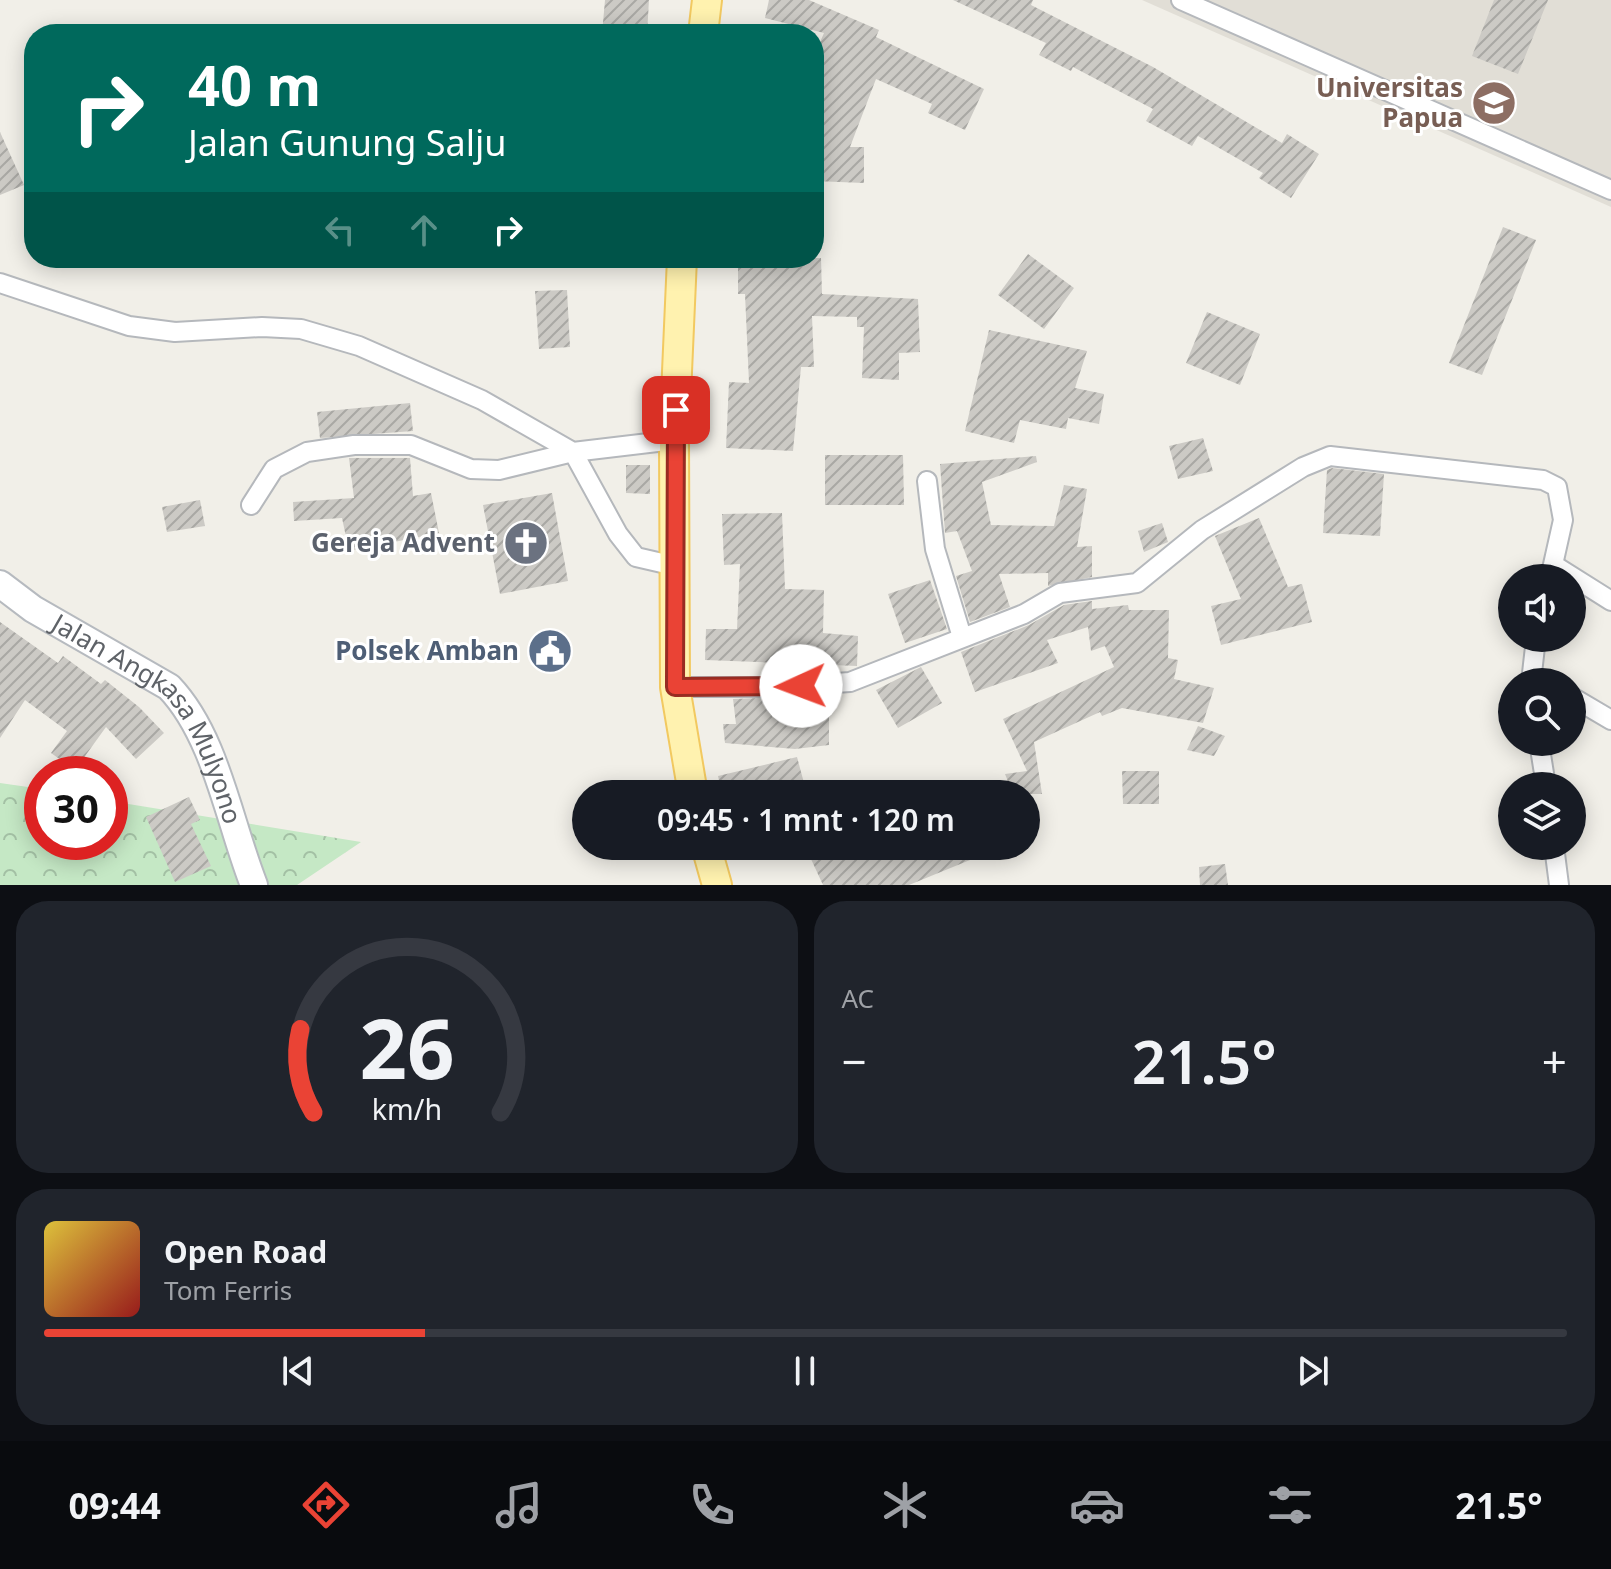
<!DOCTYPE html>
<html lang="id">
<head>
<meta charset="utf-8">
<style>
  body { margin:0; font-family:"Noto Sans",sans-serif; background:#20242c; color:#f1f3f6; height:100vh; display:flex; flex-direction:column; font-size:30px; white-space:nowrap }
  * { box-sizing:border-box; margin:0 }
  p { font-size:26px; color:#9ea1a6 }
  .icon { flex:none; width:44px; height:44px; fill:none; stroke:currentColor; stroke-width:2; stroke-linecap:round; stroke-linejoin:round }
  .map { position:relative; height:885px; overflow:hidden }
  .drawer { display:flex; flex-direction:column; gap:16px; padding:16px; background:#0d0f14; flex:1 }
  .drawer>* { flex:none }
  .banner { position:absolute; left:24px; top:24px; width:800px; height:244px; border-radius:32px; box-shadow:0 4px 20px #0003; background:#00695c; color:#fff; overflow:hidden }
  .fabs { position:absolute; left:1498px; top:564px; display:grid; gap:16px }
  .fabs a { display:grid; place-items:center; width:88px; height:88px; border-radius:50%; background:#171b24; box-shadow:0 4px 20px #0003; font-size:40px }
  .speed { position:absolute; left:24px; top:756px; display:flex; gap:16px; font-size:40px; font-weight:700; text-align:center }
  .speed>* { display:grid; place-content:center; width:104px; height:104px; border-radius:50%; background:#171b24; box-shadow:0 4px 20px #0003; line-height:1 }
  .speed .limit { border:12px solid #d22; background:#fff; color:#111 }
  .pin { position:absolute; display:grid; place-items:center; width:68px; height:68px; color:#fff; margin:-34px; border-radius:16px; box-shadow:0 4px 12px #0006 }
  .me { position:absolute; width:88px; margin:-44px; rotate:268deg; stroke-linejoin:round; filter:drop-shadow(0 0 6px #0008) }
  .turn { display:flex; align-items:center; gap:28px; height:168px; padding:0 32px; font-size:36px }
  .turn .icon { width:104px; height:104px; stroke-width:2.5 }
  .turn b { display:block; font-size:56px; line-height:68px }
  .lanes { display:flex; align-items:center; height:76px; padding:0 32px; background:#0003; justify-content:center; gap:40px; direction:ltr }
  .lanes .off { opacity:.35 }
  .big { font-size:60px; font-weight:600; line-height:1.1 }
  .drawer .card { flex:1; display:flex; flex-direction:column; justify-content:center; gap:12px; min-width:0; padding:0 28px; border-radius:32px; background:#20242c }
  .drawer .dial { align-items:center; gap:0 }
  .dial svg { height:208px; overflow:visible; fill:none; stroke:#363941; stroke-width:7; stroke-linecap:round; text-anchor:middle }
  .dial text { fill:#f1f3f6; stroke:none }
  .song { display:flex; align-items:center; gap:24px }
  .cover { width:96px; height:96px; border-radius:12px; background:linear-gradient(135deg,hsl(50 70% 55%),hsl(0 70% 35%)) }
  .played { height:8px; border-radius:4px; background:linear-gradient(90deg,#ea4335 25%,#363941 25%) }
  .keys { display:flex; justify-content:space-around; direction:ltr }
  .heat { display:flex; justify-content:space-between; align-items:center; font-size:44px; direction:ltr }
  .drawer .tiles { flex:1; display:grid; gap:16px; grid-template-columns:1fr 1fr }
  .card:last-child { grid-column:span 2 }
  .trip { position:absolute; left:572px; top:780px; width:468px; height:80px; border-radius:40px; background:#171b24; box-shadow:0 4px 20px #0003; font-weight:600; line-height:80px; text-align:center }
  .dock { display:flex; height:128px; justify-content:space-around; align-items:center; background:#090b0e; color:#9ea1a6 }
  .dock .icon { width:56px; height:56px }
  .dock .selected { color:#ea4335 }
  .dock b { font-size:36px; color:#f1f3f6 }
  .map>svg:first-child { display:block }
  .education { fill:#e1ded6 }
  .forest { fill:url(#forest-crowns) }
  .building { fill:url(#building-hatch) }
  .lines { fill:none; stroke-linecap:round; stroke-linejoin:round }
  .minor-casing { stroke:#b5b8bc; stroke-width:22 }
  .secondary-casing { stroke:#b6babf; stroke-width:30 }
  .primary-casing { stroke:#f2c960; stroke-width:32 }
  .minor { stroke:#fff; stroke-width:18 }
  .secondary { stroke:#fff; stroke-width:26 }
  .primary { stroke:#fff2af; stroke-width:28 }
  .route-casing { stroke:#982c22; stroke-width:20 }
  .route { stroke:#ea4335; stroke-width:14 }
  .labels { text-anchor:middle; stroke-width:6; stroke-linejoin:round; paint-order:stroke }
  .education-label { font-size:26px; font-weight:bold; fill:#785e54; stroke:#fff; text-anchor:end }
  .worship-label { font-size:26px; font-weight:bold; fill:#5b616d; stroke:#fff; text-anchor:end }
  .service-label { font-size:26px; font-weight:bold; fill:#4e5e75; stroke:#fff; text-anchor:end }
  .street-label { font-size:26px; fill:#5f6368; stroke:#fff }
</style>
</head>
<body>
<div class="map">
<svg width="1611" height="885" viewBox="0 0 1611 885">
  <defs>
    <pattern id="forest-crowns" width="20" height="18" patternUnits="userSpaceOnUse" patternTransform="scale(2)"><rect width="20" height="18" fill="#c5e8c5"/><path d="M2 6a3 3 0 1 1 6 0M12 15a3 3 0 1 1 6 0" fill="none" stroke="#a3c0a4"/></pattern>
    <pattern id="building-hatch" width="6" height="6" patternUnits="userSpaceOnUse" patternTransform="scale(2)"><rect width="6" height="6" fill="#cccac5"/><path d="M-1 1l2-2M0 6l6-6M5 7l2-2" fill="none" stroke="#a9a8a4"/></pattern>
  </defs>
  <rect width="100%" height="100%" fill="#f1efe8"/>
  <path class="education" d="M1142,0H1611V207Z"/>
  <path class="forest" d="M0,783L42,789V842H110V801L361,842L297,885H0Z"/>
  <g class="building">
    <path d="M605,0H649L647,34H602Z"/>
    <path d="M769,0H809L879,30L876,37L984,89L965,130L928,113L932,104L876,79L850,147H864V183L814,181V85L821,59L814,56L824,33L765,18Z"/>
    <path d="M953,0H1033L1031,5L1153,67L1282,143L1287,134L1319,154L1291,198L1259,178L1263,173L1198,136L1192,146L1146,121L1153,109L1073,67L1071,71L1039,55L1046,43Z"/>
    <path d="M1494,0H1548L1518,74L1472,56Z"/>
    <path d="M0,132L24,185L0,195Z"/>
    <path d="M1503,227L1536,240L1482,375L1449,363Z"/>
    <path d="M1028,254L1074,288L1044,329L998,295Z"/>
    <path d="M738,258H821L822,294L918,299L920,352L899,353V380L862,378L864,327H857V317L812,316L814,367H801L793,451L726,448L729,382L749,383L745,294H738Z"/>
    <path d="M567,290L570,347L539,349L535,291Z"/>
    <path d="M1207,312L1260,334L1240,385L1186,363Z"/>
    <path d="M989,330L1087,351L1075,388L1104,394L1099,424L1068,418L1066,429L1020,420L1014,443L965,431Z"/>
    <path d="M410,403L413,431L320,438L317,412Z"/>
    <path d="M1203,438L1213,471L1178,479L1169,446Z"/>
    <path d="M825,455H903L904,505H825Z"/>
    <path d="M1036,456L1037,462L982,482L991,525L1054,526L1064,485L1087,489L1077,547L1092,546V577L1048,586V573L999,574L1010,607L970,622L956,576L972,571L957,531L945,533L940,464Z"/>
    <path d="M349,458H410L413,496L431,493L439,533L349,551L342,518L294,521L293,502L354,498Z"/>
    <path d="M626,465H650V494L626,493Z"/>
    <path d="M1332,468L1384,474L1380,536L1323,533L1327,470Z"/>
    <path d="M552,493L568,581L500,594L483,505Z"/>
    <path d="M200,500L205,526L167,532L162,507Z"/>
    <path d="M782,513L785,589L824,590L823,633L858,636L857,666L705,660L706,629H737L740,564L724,565L722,514Z"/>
    <path d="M1259,518L1288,587L1302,584L1312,622L1221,645L1211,606L1241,599L1215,536Z"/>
    <path d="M1162,523L1168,542L1144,552L1138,531Z"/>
    <path d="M930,580L947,629L905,643L888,594Z"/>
    <path d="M1092,601V609L1128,605L1129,610H1169L1168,658L1178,660L1174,679L1214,688L1203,723L1122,708L1102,716L1100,712L1034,742L1042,794H1013L1005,774L1027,771L1003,719L1114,667L1105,646L1091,651L1088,627L1047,640L1058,663L975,692L961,652L1029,625L1064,605Z"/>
    <path d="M0,622L58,663L63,656L101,684L105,680L139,707L164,733L136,759L106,727L75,770L51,753L67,731L25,700L0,738Z"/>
    <path d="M565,638L567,663L536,664L534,639Z"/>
    <path d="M921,667L942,703L898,728L876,690Z"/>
    <path d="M829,695V745L795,749L725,743L723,724H736L733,699Z"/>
    <path d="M1198,726L1225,736L1214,756L1187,750Z"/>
    <path d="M797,757L807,794H722L718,776Z"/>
    <path d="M1122,771H1159V804H1123Z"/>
    <path d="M189,797L200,820L191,824L211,866L175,882L146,817Z"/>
    <path d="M805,846H965L970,860L909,885H823Z"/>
    <path d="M1225,864L1228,885H1200L1199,867Z"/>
  </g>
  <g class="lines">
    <g class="minor-casing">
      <g id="minor">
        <path d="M1181,0L1611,190"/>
        <path d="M0,283L129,326L175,332L262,327L301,329L359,346L482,400L573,452L674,440"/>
        <path d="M927,481L935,549L962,637"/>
        <path d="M251,505L274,469L307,452L354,445H411L471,469L499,470L573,452L618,534L636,557L675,566"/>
        <path d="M1554,565L1611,601"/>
        <path d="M1531,682L1536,638"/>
        <path d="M675,687H776L850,682L1024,614L1060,593L1137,583L1202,530L1303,467L1330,456L1543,480L1557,487L1563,520L1550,578"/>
        <path d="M1572,697L1611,720"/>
        <path d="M1539,742L1546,786"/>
        <path d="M1554,846L1559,885"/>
      </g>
    </g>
    <g class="secondary-casing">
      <g id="secondary">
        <path id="s1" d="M0,584L33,609L169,687C216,736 229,822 254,885"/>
      </g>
    </g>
    <g class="primary-casing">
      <g id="primary">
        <path d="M703,34L707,0"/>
        <path d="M682,258L674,440L675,687L693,794"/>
        <path d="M706,846L717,885"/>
      </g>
    </g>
    <use href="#minor" class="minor"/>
    <use href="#secondary" class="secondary"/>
    <use href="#primary" class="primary"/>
  </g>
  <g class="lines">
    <g class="route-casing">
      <path id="route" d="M676,410L675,687L801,686"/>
    </g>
    <use href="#route" class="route"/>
  </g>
  <defs>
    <g id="university-disc" transform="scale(2.3)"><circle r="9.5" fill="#8d6e63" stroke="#fff"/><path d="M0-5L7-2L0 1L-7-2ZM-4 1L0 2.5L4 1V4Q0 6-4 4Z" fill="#fff"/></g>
    <g id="church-disc" transform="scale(2.3)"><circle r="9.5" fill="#6b7280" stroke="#fff"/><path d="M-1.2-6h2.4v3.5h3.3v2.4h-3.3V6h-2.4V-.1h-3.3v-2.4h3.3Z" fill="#fff"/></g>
    <g id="civic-disc" transform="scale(2.3)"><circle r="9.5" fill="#5c6f8a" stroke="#fff"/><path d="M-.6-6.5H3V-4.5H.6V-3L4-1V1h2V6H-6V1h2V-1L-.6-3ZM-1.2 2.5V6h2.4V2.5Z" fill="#fff"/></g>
  </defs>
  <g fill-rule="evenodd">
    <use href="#university-disc" x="1494" y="103"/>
    <use href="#church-disc" x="526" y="543"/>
    <use href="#civic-disc" x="550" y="651"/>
  </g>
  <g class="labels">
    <g class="education-label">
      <text x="1463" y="97">Universitas<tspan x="1463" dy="30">Papua</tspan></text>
    </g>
    <g class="worship-label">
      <text x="495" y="552">Gereja Advent</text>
    </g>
    <g class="service-label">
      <text x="519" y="660">Polsek Amban</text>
    </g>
    <g class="street-label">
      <text dy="9" stroke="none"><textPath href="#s1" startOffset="208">Jalan Angkasa Mulyono</textPath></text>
    </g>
  </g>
</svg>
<div class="fabs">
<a><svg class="icon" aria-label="sound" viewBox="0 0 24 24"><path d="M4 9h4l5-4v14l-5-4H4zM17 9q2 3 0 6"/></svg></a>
<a><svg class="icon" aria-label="search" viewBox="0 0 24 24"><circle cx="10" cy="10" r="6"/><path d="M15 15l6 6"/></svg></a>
<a><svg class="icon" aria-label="layers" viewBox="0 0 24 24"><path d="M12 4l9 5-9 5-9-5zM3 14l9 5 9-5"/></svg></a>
</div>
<div class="speed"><div class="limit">30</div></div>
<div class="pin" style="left:676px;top:410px;background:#d93025"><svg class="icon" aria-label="arrive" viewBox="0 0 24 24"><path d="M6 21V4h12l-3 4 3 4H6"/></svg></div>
<svg class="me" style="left:801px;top:686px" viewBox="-20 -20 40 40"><circle r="19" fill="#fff"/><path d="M0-13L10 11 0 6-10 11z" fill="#ea4335"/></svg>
<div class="trip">09:45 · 1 mnt · 120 m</div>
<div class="banner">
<div class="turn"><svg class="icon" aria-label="right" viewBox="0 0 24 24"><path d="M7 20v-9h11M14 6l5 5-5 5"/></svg><div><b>40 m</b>Jalan Gunung Salju</div></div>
<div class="lanes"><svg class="icon off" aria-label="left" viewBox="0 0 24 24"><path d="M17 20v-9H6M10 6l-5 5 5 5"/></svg><svg class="icon off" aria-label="ahead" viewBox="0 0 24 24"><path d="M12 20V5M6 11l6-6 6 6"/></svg><svg class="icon" aria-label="right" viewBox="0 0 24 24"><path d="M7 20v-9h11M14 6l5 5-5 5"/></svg></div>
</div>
</div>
<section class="drawer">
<div class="tiles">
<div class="card dial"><svg viewBox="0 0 100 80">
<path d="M14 69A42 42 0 1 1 86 69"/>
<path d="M14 69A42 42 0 0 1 9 37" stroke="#ea4335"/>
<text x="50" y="56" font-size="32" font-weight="700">26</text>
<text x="50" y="72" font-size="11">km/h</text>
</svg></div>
<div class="card"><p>AC</p>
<div class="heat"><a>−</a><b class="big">21.5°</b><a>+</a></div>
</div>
<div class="card">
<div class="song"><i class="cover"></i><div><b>Open Road</b><p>Tom Ferris</p></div></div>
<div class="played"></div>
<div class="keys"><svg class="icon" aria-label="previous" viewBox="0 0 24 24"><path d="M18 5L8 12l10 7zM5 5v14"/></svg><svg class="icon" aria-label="pause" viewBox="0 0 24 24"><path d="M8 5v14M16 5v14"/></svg><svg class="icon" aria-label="next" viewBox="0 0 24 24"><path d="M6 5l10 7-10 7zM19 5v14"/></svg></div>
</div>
</div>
</section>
<nav class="dock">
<b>09:44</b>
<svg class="icon selected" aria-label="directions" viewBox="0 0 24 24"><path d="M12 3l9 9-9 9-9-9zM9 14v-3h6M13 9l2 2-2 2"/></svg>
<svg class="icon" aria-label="music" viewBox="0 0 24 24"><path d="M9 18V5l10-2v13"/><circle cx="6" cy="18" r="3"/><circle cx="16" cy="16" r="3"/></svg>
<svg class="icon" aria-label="phone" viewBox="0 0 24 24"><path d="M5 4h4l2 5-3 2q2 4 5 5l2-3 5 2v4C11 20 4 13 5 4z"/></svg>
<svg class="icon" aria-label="climate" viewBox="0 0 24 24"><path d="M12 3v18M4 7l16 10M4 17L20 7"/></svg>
<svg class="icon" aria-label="car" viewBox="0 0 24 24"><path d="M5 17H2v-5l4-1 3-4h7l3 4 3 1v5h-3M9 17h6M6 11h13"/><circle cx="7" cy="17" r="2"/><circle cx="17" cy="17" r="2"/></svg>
<svg class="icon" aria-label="filters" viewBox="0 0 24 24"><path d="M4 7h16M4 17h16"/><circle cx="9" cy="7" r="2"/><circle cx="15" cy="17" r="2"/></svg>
<b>21.5°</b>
</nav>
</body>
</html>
